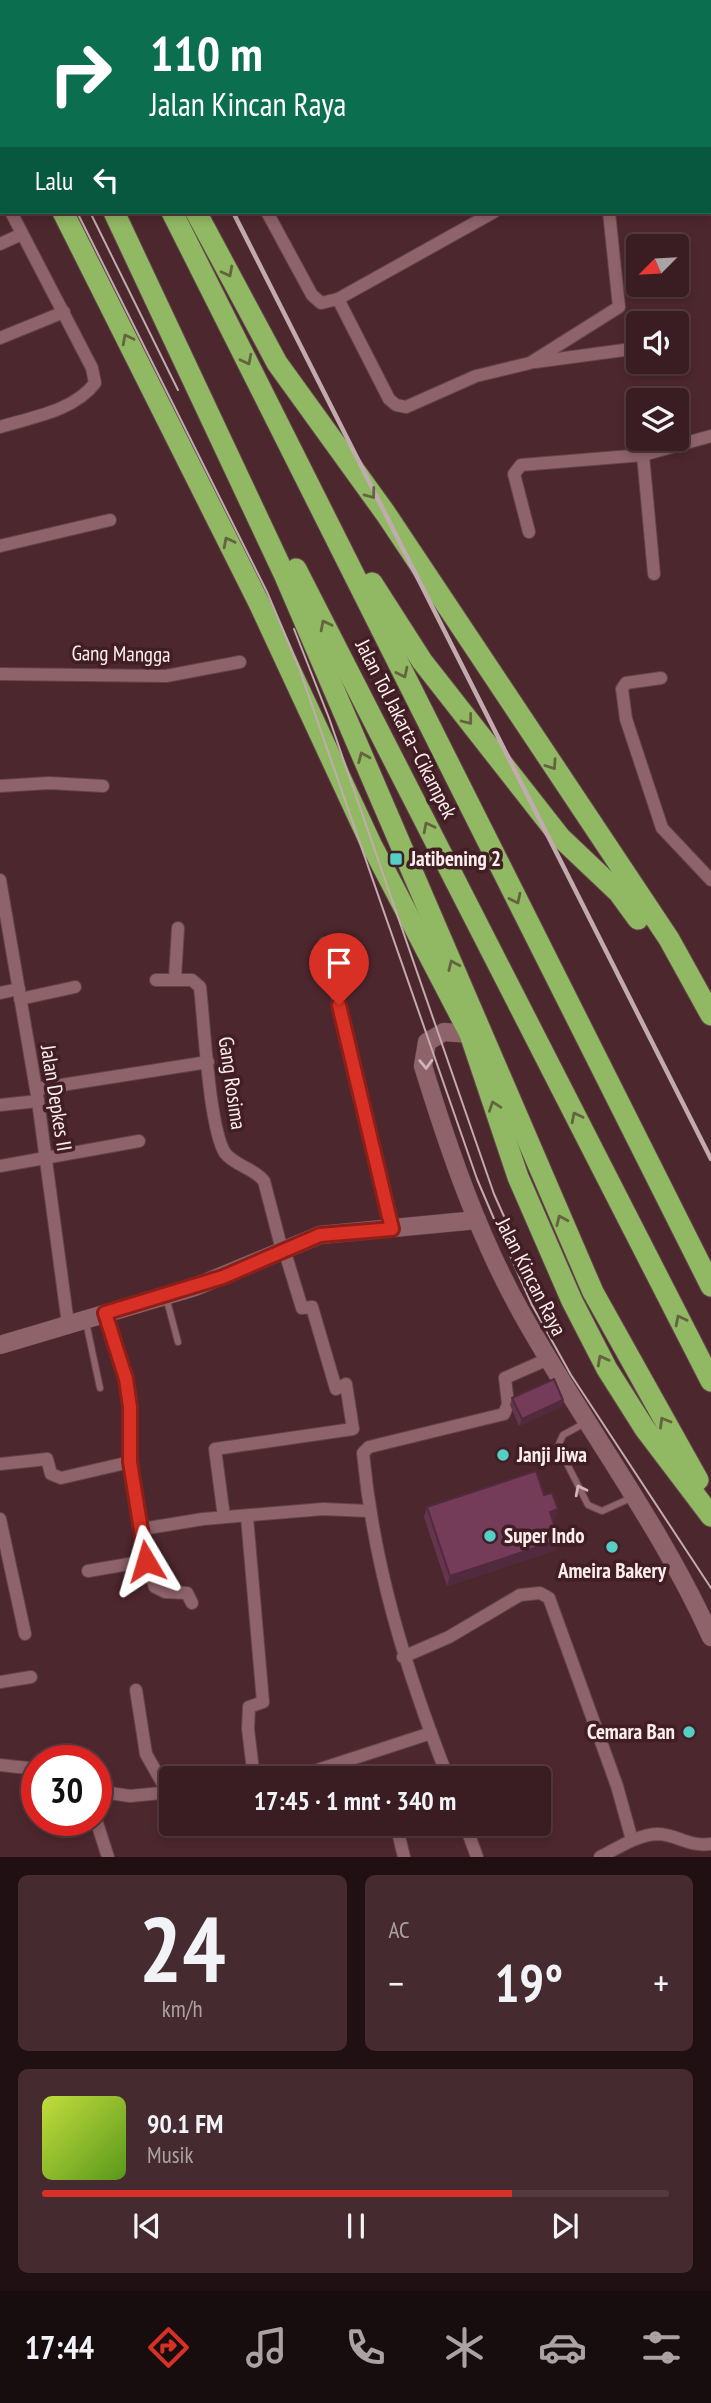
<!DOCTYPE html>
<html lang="id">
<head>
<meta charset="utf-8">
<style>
  body { margin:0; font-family:"PT Sans Narrow",sans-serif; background:#452a2f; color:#f1f3f6; height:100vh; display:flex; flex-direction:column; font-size:26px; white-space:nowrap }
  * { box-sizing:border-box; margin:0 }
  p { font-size:23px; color:#aba2a5 }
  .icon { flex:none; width:38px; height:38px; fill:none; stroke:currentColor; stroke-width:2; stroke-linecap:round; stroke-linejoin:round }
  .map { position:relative; height:1857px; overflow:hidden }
  .sheet { display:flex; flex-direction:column; gap:18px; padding:18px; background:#201013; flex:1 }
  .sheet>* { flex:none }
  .hud { position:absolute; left:0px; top:0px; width:712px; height:214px; box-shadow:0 4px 10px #0003,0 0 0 2px #543b40; background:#0b6e4f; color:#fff; overflow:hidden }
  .needle { width:46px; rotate:246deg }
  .buttons { position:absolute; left:626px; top:234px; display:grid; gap:14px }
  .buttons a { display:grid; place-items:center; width:63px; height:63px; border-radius:7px; background:#3a1d22; box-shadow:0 4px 10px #0003,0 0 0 2px #543b40; font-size:35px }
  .speed { position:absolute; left:21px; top:1745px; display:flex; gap:14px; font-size:35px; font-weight:700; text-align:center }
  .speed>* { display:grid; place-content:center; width:91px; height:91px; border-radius:50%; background:#3a1d22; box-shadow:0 4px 10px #0003,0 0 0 2px #543b40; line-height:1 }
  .speed .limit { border:10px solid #d22; background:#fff; color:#111 }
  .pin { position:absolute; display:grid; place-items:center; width:60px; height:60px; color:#fff; margin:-72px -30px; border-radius:50% 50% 50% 0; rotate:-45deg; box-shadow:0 0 7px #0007 }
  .pin .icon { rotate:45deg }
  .me { position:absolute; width:77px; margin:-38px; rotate:353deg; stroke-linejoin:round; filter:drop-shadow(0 0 5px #0008) }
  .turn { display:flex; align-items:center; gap:24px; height:147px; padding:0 35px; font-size:32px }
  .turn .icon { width:91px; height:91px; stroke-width:2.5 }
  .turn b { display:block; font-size:49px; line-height:60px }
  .then { display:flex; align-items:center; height:66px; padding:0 35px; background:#0003; gap:14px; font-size:26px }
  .big { font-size:52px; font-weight:700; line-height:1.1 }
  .sheet .tile { flex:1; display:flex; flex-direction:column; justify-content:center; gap:10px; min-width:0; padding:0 24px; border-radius:10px; background:#452a2f }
  .sheet .dial { align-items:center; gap:0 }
  .dial b { font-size:91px; line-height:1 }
  .song { display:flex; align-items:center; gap:21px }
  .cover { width:84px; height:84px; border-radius:10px; background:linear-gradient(135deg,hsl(70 70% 55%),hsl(90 70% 35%)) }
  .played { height:7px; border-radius:4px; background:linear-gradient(90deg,#d93025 75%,#543b40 75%) }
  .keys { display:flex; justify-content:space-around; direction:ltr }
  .heat { display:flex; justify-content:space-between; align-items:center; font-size:38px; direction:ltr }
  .sheet .tiles { flex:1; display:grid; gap:18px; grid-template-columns:1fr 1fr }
  .tile:last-child { grid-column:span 2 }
  .trip { position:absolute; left:159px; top:1766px; width:392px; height:70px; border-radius:7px; background:#3a1d22; box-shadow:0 4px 10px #0003,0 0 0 2px #543b40; font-weight:700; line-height:70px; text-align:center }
  .dock { display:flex; height:112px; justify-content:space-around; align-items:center; background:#170c0e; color:#aba2a5 }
  .dock .icon { width:49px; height:49px }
  .dock .on { color:#d93025 }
  .dock b { font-size:32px; color:#f1f3f6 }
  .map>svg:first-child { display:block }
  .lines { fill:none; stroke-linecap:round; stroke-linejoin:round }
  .service-casing { stroke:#62444a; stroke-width:8 }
  .minor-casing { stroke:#62444a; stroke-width:14 }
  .secondary-casing { stroke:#62444a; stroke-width:19 }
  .motorway-casing { stroke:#62444a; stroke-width:23 }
  .service { stroke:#8e6369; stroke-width:6 }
  .minor { stroke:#8e6369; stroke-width:12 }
  .secondary { stroke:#8e6369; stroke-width:18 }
  .motorway { stroke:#91b863; stroke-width:21 }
  .tram { stroke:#c1abae; stroke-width:2 }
  .rail { stroke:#c1abae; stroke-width:4.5 }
  .wall { fill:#65344d }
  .shaded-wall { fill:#522a3e }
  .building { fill:#753c59; stroke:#522a3e; stroke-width:2 }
  .oneway { stroke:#656340 }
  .oneway2 { stroke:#d0b6b9 }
  .route-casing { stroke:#8d1f18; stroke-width:18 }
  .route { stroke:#d93025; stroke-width:12 }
  .poi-dot { fill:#55cec6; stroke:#411d24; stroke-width:2.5 }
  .labels { text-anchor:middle; stroke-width:7; stroke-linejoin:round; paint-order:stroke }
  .street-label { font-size:21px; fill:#fcedee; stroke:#411d24 }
  .poi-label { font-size:21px; font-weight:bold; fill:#fcedee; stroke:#411d24; text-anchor:start }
</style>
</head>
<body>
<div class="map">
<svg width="711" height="1857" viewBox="0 0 711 1857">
  <rect width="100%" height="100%" fill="#4d272e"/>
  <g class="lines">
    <g class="service-casing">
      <g id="service">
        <path d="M166,1297L178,1342"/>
        <path d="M86,1322L100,1388"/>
        <path d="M585,1423L563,1435L558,1446L588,1505L602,1511L633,1497"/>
      </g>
    </g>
    <g class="minor-casing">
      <g id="minor">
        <path d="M156,0L157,2"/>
        <path d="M467,0V2"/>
        <path d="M602,0V2"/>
        <path d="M305,2L308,0"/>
        <path d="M710,51H711"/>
        <path d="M0,191L2,195"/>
        <path d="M267,212L312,295L321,303L338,299L389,399L396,405L406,407L476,376L530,363L619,307L609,212"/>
        <path d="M0,244L22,234"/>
        <path d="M338,299L494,212"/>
        <path d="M0,338L64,312"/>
        <path d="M535,362L639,348"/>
        <path d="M0,427C32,417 74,411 95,383L92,368L11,212"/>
        <path d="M643,455L654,574"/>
        <path d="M529,532L514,474L521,465L643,455L711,436"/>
        <path d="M0,546L110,520"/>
        <path d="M0,674L166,676L240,662"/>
        <path d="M661,678L626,683L622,689L626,719L662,828L711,880"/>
        <path d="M0,786L49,783L103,786"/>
        <path d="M0,880L38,1101L68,1324"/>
        <path d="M325,943L392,1229"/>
        <path d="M175,978L178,928"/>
        <path d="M156,980H192L200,987C204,1021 209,1128 225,1153C235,1166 254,1168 264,1181L282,1250"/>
        <path d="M0,993L19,989"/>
        <path d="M20,999L75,987"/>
        <path d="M36,1089L208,1062"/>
        <path d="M0,1105L38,1101"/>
        <path d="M0,1166L139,1141"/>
        <path d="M0,1464L47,1459L51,1474L61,1478L130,1462V1407L126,1379L105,1313"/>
        <path d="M224,1517L215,1449L353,1429L346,1384L336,1389L312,1307L302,1308L287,1259"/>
        <path d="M247,1517L263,1702L249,1707L248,1729L254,1778"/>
        <path d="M0,1519L25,1634"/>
        <path d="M142,1529L203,1519L323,1509L369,1511"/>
        <path d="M146,1561L155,1587L165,1592L187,1593L192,1603"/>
        <path d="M88,1571L146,1561L130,1462"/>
        <path d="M403,1657L449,1637L520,1595L540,1593L549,1598L617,1786L632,1840"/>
        <path d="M0,1682L31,1677"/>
        <path d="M136,1690L146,1754L168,1793"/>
        <path d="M0,1765L37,1769"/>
        <path d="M293,1778L431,1733"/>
        <path d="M448,1778C406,1670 374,1569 363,1453L369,1447L504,1414L508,1404L505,1378L548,1359"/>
        <path d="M96,1791L130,1796L172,1792"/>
        <path d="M63,1820L72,1825L97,1823L108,1857"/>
        <path d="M396,1824L404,1857"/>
        <path d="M465,1824L477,1857"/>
        <path d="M600,1857C618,1848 637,1835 657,1834C678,1834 686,1847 711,1844"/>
      </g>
    </g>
    <g class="secondary-casing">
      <g id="secondary">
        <path d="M470,1034L444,1032L427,1042L423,1066C449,1150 478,1235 521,1312C582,1422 659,1522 711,1637"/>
        <path d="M0,1345L195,1287L320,1235L477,1220"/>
      </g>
    </g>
    <g class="motorway-casing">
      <g id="motorway">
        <path d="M9,0L10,2"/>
        <path d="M64,0L65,2"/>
        <path d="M87,0L88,2"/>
        <path d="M0,86L2,89"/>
        <path d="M63,212L259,603L371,844L470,1034L518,1177L572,1301L607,1369L645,1429L711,1516"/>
        <path d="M114,212L285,576L593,1292L698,1480"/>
        <path d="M172,212L711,1286"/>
        <path d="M196,212L277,363L386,514L669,939L711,1015"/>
        <path d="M296,569L711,1381"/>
        <path d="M372,583L422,661L560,837L619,893L638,919"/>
      </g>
    </g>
    <use href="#service" class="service"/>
    <use href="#minor" class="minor"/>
    <use href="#secondary" class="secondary"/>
    <use href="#motorway" class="motorway"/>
    <g class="tram">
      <path d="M0,33L2,36"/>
      <path d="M0,57L2,61"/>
      <path d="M77,212L267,592L298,665L477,1179L500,1233L532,1305L571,1375L711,1588"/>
      <path d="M90,212L178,390"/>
      <path d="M294,629L329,718L494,1194L545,1308"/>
    </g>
    <g class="rail">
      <path d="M126,0L127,2"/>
      <path d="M138,0V2"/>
      <path d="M233,212L711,1159"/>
    </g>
  </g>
  <g class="wall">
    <path d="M512,1398L563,1400L561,1407L519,1426L510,1405Z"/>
    <path d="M427,1507L558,1509L554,1519L552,1520L556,1550L447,1586L424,1517Z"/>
  </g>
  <g class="shaded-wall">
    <path d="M563,1400L561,1407L519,1426L522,1419Z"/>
    <path d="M558,1509L554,1519L546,1522L550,1512Z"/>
    <path d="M559,1540L556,1550L447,1586L450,1576Z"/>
  </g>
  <g class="building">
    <path d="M554,1379L563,1400L522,1419L512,1398Z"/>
    <path d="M536,1471L544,1495L552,1493L558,1509L550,1512L559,1540L450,1576L427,1507Z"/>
  </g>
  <defs><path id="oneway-chevron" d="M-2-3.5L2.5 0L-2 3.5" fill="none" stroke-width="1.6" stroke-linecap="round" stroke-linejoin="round" transform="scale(1.75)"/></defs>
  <g class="oneway">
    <use href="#oneway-chevron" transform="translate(228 272) rotate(62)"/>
    <use href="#oneway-chevron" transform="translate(127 339) rotate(-117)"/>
    <use href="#oneway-chevron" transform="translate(247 360) rotate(63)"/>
    <use href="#oneway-chevron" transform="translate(371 494) rotate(53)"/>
    <use href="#oneway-chevron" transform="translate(228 542) rotate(-117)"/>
    <use href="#oneway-chevron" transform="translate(325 625) rotate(-117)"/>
    <use href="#oneway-chevron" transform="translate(403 673) rotate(64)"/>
    <use href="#oneway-chevron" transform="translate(468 720) rotate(52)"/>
    <use href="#oneway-chevron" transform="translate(363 757) rotate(-113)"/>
    <use href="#oneway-chevron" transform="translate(552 765) rotate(56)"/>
    <use href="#oneway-chevron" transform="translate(428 827) rotate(-117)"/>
    <use href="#oneway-chevron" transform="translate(516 899) rotate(64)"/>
    <use href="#oneway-chevron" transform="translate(453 965) rotate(-114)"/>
    <use href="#oneway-chevron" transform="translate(494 1106) rotate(-109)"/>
    <use href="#oneway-chevron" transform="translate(576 1117) rotate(-117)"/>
    <use href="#oneway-chevron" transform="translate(561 1220) rotate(-114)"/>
    <use href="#oneway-chevron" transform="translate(680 1320) rotate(-117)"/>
    <use href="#oneway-chevron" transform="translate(602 1360) rotate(-118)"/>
    <use href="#oneway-chevron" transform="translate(664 1422) rotate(-120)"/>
  </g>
  <g class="oneway2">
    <use href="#oneway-chevron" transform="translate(426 1064) rotate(88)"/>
    <use href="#oneway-chevron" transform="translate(580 1490) rotate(-117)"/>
  </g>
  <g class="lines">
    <g class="route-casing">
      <path id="route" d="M146,1561L130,1462V1407L126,1379L105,1313L223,1277L320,1235L392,1229L339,1005"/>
    </g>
    <use href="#route" class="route"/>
  </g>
  <g class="poi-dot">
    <rect x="389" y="852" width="14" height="14" rx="3.5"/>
    <circle cx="503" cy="1455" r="7"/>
    <circle cx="490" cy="1536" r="7"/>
    <circle cx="612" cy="1547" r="7"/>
    <circle cx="689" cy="1732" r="7"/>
  </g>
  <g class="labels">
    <g class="street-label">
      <text transform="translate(121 654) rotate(1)" y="7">Gang Mangga</text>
      <text transform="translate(406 729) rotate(63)" y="7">Jalan Tol Jakarta–Cikampek</text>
      <text transform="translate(232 1083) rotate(82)" y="7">Gang Rosima</text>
      <text transform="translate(56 1098) rotate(81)" y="7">Jalan Depkes II</text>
      <text transform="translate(531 1277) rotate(63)" y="7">Jalan Kincan Raya</text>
    </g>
    <g class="poi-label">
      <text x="410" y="866">Jatibening 2</text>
      <text x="517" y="1462">Janji Jiwa</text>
      <text x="504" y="1543">Super Indo</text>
      <text x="612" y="1578" text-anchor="middle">Ameira Bakery</text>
      <text x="675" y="1739" text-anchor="end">Cemara Ban</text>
    </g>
  </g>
</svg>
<div class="buttons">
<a><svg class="needle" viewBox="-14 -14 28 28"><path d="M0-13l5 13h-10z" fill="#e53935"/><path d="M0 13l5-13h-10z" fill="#aba2a5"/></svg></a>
<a><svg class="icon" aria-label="sound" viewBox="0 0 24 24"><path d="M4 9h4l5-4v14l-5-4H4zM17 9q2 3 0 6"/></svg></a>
<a><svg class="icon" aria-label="layers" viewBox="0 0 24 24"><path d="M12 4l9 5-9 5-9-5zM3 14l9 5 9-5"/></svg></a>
</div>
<div class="speed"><div class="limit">30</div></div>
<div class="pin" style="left:339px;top:1005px;background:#d93025"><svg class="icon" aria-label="arrive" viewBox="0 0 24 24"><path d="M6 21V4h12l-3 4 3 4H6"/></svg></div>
<svg class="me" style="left:146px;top:1561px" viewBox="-20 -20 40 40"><path d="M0-17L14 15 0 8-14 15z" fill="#d93025" stroke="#fff" stroke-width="4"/></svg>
<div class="trip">17:45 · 1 mnt · 340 m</div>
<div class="hud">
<div class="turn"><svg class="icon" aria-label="right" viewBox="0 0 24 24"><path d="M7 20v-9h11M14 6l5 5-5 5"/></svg><div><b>110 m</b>Jalan Kincan Raya</div></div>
<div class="then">Lalu<svg class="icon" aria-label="left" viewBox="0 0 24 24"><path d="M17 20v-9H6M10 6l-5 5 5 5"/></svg></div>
</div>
</div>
<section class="sheet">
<div class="tiles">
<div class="tile dial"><b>24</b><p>km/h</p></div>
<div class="tile"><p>AC</p>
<div class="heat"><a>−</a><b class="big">19°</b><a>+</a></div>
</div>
<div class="tile">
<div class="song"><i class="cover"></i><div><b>90.1 FM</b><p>Musik</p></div></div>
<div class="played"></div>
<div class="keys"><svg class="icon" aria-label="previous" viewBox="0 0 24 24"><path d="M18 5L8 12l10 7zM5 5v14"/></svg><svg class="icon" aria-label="pause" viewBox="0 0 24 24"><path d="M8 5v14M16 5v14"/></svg><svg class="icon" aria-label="next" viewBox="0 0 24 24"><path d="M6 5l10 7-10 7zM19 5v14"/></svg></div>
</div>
</div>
</section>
<nav class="dock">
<b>17:44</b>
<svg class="icon on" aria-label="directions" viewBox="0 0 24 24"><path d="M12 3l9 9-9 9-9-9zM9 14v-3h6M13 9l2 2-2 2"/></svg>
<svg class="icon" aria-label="music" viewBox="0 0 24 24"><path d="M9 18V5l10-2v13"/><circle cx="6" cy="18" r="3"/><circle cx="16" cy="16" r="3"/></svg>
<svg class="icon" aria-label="phone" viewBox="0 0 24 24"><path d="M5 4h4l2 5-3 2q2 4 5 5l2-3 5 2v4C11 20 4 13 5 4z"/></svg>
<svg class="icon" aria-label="climate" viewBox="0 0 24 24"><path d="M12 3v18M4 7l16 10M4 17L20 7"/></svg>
<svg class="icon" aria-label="car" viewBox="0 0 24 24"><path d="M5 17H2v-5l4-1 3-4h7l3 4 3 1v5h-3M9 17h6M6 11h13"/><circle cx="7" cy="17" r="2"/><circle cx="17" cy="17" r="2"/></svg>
<svg class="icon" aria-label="filters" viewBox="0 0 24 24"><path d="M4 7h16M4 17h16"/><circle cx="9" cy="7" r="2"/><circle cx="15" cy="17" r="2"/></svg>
</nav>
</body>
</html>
